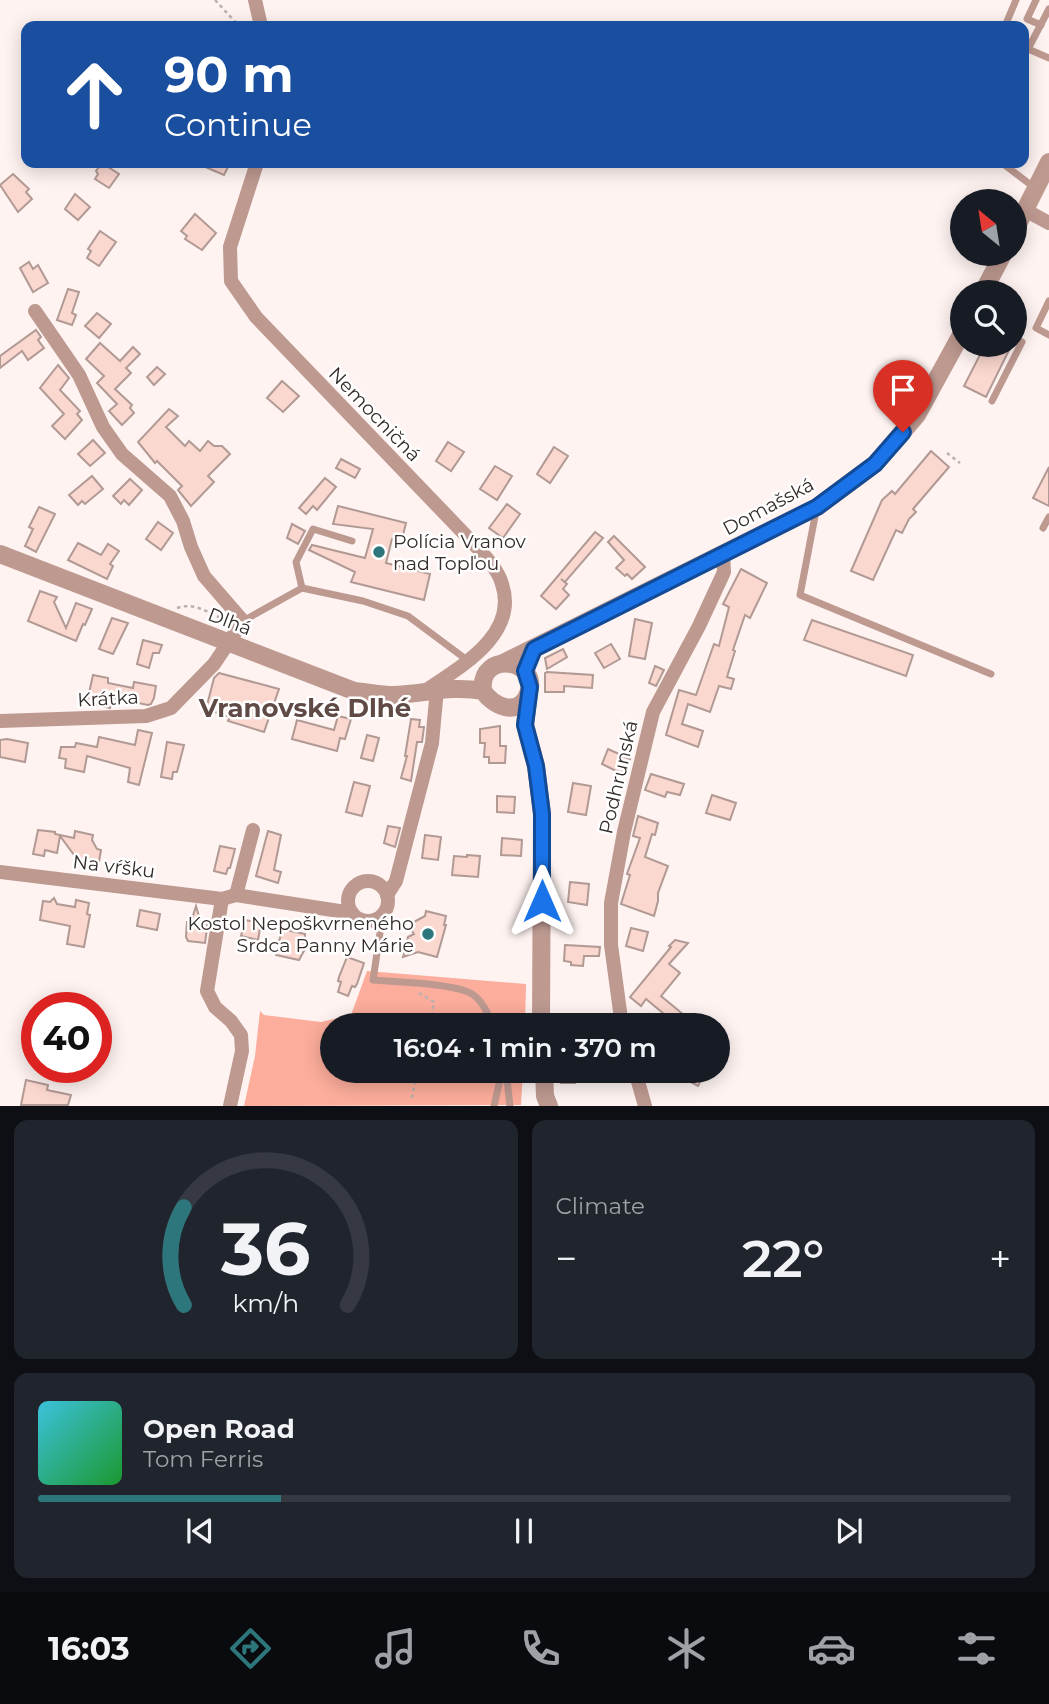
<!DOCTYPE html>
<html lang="en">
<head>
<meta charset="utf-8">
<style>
  body { margin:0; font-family:Montserrat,sans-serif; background:#20242c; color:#f1f3f6; height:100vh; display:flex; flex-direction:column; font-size:26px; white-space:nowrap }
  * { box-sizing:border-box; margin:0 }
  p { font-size:23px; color:#9ea1a6 }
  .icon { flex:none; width:38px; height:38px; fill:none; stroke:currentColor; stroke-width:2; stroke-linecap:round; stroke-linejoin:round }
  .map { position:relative; height:1106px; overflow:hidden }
  .side { display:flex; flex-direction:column; gap:14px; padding:14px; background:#0d0f14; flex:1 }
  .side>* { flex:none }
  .guide { position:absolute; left:21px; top:21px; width:1008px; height:147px; border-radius:14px; box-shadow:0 4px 18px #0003; background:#1a4fa0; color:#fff; overflow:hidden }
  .needle { width:46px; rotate:330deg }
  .fabs { position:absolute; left:950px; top:189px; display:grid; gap:14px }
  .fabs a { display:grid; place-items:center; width:77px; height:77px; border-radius:50%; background:#171b24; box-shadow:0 4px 18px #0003; font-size:35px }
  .speed { position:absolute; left:21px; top:992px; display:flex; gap:14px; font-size:35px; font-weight:700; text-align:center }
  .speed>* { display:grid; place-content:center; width:91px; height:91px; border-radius:50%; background:#171b24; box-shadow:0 4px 18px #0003; line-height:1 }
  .speed .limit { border:10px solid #d22; background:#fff; color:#111 }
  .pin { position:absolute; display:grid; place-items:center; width:60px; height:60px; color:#fff; margin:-72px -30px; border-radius:50% 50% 50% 0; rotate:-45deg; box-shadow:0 0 7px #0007 }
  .pin .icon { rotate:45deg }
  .me { position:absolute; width:77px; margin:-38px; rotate:0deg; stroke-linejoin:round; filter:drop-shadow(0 0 5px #0008) }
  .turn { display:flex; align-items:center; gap:24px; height:147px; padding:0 28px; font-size:32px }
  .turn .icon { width:91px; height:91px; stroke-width:2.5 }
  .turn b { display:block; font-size:49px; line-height:60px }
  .big { font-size:52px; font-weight:600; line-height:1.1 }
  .side .tile { flex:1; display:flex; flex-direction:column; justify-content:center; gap:10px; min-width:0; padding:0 24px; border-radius:14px; background:#20242c }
  .side .dial { align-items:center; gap:0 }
  .dial svg { height:182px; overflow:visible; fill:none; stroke:#363941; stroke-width:7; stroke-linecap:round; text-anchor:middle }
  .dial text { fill:#f1f3f6; stroke:none }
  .song { display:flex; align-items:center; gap:21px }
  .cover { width:84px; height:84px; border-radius:10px; background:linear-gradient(135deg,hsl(190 70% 55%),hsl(130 70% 35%)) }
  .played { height:7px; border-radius:4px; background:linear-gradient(90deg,#2d767c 25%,#363941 25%) }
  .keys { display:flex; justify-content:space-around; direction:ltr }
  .heat { display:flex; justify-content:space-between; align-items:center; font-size:38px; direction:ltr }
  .side .tiles { flex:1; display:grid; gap:14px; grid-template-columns:1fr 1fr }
  .tile:last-child { grid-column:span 2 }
  .trip { position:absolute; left:320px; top:1013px; width:410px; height:70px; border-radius:35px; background:#171b24; box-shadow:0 4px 18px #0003; font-weight:600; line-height:70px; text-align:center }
  .tabs { display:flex; height:112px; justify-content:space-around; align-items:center; background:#090b0e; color:#9ea1a6 }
  .tabs .icon { width:49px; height:49px }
  .tabs .active { color:#2d767c }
  .tabs b { font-size:32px; color:#f1f3f6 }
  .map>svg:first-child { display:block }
  .green { fill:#fcad9b }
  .building { fill:#fad7cf; stroke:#b19994; stroke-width:2 }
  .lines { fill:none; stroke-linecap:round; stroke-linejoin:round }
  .path { stroke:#bbb0ae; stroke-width:2.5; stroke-dasharray:3.5 3.5; stroke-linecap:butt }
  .service { stroke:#bd9990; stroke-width:7 }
  .minor { stroke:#bd9990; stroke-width:14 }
  .tertiary { stroke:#bd9990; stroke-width:18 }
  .route-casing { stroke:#114b97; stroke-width:18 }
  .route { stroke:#1a73e8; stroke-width:12 }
  .poi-dot { fill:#2d767c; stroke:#fff; stroke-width:2.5 }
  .labels { text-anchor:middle; stroke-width:5; stroke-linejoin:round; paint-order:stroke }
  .street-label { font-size:19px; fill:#352c29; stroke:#fff }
  .poi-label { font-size:19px; fill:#352c29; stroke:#fff; text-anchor:start }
  .district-label { font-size:26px; font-weight:bold; fill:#5f4a45; stroke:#fff }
</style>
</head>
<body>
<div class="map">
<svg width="1049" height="1106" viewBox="0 0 1049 1106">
  <rect width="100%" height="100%" fill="#fef3f1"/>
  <path class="green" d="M367,971L526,984L525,1025L332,1026V1071H523L521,1105L244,1106L255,1056L260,1011L264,1015L321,1022L351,1015Z"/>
  <g class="building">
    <path d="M102,163L119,174L109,188L95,179L98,174L96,171Z"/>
    <path d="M196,163H230L224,175Z"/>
    <path d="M13,174L29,189L26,192L32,199L18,212L0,185Z"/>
    <path d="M75,194L90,207L78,220L65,209Z"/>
    <path d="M195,214L216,233L202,250L185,239L187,236L181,231Z"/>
    <path d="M100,231L116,242L99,266L87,258L91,251L88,249Z"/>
    <path d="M29,262L33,269L38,265L48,283L33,292L20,268Z"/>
    <path d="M68,289L79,292L72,313L76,315L72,325L57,320Z"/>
    <path d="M97,313L111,324L99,338L85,326Z"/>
    <path d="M36,330L41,337L38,340L44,348L28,360L22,351L0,368V356Z"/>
    <path d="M100,343L120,361L133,347L140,354L126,368L131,373L115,389L132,405L130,408L134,413L122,425L109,411L117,404L97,383L104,376L86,359Z"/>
    <path d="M985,345H1004L1010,348L986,397L964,386Z"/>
    <path d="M58,365L69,378L60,390L80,411L77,414L82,420L65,439L52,426L64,414L40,388Z"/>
    <path d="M157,367L165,374L154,385L147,377Z"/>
    <path d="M282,381L299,396L283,412L267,398Z"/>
    <path d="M169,409L178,416L166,427L185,446L189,441L200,451L208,441L214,446H222L230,454L208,476L214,482L191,506L178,490L182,486L157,461L155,463L138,442Z"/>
    <path d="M93,440L105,453L90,466L78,454Z"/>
    <path d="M448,442L464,452L451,471L436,461Z"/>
    <path d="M554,447L568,456L550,483L537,474Z"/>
    <path d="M931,451L949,467L913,509L916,512L909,519L902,533L896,530L873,580L851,571L882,500L892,491L895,494Z"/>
    <path d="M341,459L360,469L355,478L336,468Z"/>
    <path d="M495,466L512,476L497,500L480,489Z"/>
    <path d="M1049,467V506L1033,498Z"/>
    <path d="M92,476L103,489L85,504L82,501L78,505L69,495Z"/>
    <path d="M325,478L336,487L317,510L313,506L306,514L299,508Z"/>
    <path d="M130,479L142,490L129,505L124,500L121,504L113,496Z"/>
    <path d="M507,504L520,514L503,538L489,528Z"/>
    <path d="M338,506L406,523L403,535L392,539L386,563L430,574L424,600L351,582L355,572L309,550L312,545L365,558L373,529L333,524Z"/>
    <path d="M39,507L55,514L36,552L25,546L33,529L29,527Z"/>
    <path d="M158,522L173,533L161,550L146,539Z"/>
    <path d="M292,524L305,531L298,544L287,538Z"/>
    <path d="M595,532L603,538L565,582L561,579L567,584L563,589L569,595L556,609L541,596Z"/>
    <path d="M614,536L645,567L632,579L627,574L625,576L616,568L624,560L608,542Z"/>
    <path d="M78,543L101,555L108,544L119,551L110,564L113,566L107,579L68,560Z"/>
    <path d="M741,569L767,583L750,618L745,615L733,650L735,651L727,677L734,679L731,689L719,686L710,712L688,704L682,724L703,731L698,747L666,735L679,690L696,695L714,644L719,646L729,607L723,604Z"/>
    <path d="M40,591L57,597L54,602L66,628L76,603L92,609L85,625L83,624L76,641L28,621Z"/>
    <path d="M112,618L128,623L113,654L99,649Z"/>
    <path d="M635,619L652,623L645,659L629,656Z"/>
    <path d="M812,620L913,655L906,676L804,640Z"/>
    <path d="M143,640L162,645L159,653H153L149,668L137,664Z"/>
    <path d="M611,644L620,659L604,668L595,653Z"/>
    <path d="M563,649L567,657L547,669L545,658Z"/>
    <path d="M655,666L664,670L656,686L649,683Z"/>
    <path d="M547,672L593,675L592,688L564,686V692H545V673Z"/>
    <path d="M219,673L279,689L264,732L228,721L230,717L206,709L214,678Z"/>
    <path d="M93,675L108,678V683L133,688L134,682L156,686L154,698L151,704L148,705L113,698L110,708L87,702Z"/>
    <path d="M338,716L351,719L345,739L340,738L337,751L292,739L297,720L334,730Z"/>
    <path d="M411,719L420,720L419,727H424L422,742H417L411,781L401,778L407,756H405Z"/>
    <path d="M500,726V746H506L505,763H489V757H484L485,743H480V729Z"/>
    <path d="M138,730L152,733L139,785L128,782L130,768L87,756L84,772L65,768L66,759L59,758L61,747H75L76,743L97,747L99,737L135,745Z"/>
    <path d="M367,735L379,738L373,761L361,758Z"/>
    <path d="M7,739L28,743L25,762L0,757V740Z"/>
    <path d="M167,742L184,745L177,772H173L172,779L161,777Z"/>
    <path d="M608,749L630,759L622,774L602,764Z"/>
    <path d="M651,774L684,784L680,795L667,792L665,797L645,790Z"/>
    <path d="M354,782L370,786L362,816L346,812Z"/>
    <path d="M573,783L591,786L586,815L568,812Z"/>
    <path d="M712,795L736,803L730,820L706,813Z"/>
    <path d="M497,796L515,797L514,813L497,812Z"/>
    <path d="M638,816L658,823L655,835L652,834L645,857L668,866L658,893V901L654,916L621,904L630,875L627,874L640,838L633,836Z"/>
    <path d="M388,826L400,828L395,847L384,843Z"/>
    <path d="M38,830L55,832V834L74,838L75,831L93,835L92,840L97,849L101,850L98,867L80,863L60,836L57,853L45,850L44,856L33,854Z"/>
    <path d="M268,831L281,835L274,870L281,872L278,883L256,876Z"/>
    <path d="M425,835L441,837L438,860L422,858Z"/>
    <path d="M502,838L522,840L521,856L501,855Z"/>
    <path d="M220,846L235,849L230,868H228L226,874L214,871Z"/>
    <path d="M467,855L480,856L478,877L452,875L454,856L467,857Z"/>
    <path d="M570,882L589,884L587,905L568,902Z"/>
    <path d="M54,898L57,904L75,907L76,900L89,903L87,914L90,915L84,947L67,944L70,926L40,920L43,901L50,902Z"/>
    <path d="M196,906L200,920L208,921L205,943L188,941L186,937L187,922H191Z"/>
    <path d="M140,910L160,914L157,930L137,926Z"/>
    <path d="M426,911L446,916L444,925H446L437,957L418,952L403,957L408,937L414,934L410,928L412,923L425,916Z"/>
    <path d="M245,920L261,923L258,940L241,936Z"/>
    <path d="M631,928L648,932L643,951L626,946Z"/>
    <path d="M282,929L305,934V949L299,960L276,955Z"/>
    <path d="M675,940L688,943L669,964L680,973L661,996L684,1015L676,1024L646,999L641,1006L630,997L671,947L669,946Z"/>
    <path d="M565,945L600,947L599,956H584L583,966L571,965V962L564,961Z"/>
    <path d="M347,957L364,963L357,984L355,987L352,986L348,996L338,992L341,982L338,981L339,977Z"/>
    <path d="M562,1071H576L575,1083H561Z"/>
    <path d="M686,1071H706L698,1086L683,1078Z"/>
    <path d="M26,1080L48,1085L47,1090L71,1095L68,1105H21Z"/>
  </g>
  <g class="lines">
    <g class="path">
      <path d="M215,0L239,26"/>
      <path d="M959,319L962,311"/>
      <path d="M947,453L960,463"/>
      <path d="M177,608C193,602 208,612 223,619"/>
      <path d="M419,993L434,1002L430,1026"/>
      <path d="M412,1098L417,1071"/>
    </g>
    <g class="service">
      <path d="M1036,0L1027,19L1041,25"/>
      <path d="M1049,9L1028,49L1049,58"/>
      <path d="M1005,26L1016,0"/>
      <path d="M1002,163L1035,188"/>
      <path d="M1049,301L1036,328L1049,335"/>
      <path d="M992,401L1022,342L1015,338"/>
      <path d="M816,511L800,595L991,674"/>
      <path d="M1043,528L1049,517"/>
      <path d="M302,588L296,562L313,529L352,541"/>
      <path d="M243,621L302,588L363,601L408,616L467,660"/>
      <path d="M377,919L380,933L373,980C395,982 454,983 472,994C483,1001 488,1014 493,1026"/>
      <path d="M506,1071L510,1106"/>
      <path d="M494,1106L502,1071"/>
    </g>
    <g class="minor">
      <path d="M255,0L261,26"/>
      <path d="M257,163L230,247L231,281L256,317L474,544C484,555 498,569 502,584C519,635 460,667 425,691"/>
      <path d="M1025,210L1049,223"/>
      <path d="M0,721L146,716L171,708L214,664L243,621L204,576L191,547L183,521L170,496L122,454L103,427L79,375L35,311"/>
      <path d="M0,872L222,899L236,895L352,913"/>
      <circle cx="368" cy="901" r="20"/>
      <path d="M236,895L253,830"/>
      <path d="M387,895L396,881L432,743L437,689"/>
      <path d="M222,899L207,991L215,1007L231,1021L241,1035L242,1051L230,1106"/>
      <path d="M622,1026L611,945V903L624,832L653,712L699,626L724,572L723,553"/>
      <path d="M635,1071L645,1106"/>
    </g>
    <g class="tertiary">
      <path d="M1015,230L1049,162"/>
      <path d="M983,292L1003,254"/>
      <path d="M0,554L354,691C367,692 381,695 393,695C426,694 449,685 483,691C493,706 517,717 527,696C545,660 478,648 483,691"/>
      <path d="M503,663L817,507L875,464L917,415L962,333"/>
      <path d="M529,692L525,725L536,766L542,814L541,1026"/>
      <path d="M544,1071L545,1096L549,1106"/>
    </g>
  </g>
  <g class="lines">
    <g class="route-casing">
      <path id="route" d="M542,901V814L536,766L525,725L530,687L525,671L534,649L817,507L875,464L903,432"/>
    </g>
    <use href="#route" class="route"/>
  </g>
  <g class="poi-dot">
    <circle cx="379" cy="552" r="7"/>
    <circle cx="428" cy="934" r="7"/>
  </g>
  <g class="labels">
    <g class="street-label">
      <text transform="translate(375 414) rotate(46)" y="7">Nemocničná</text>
      <text transform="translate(768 506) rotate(-28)" y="7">Domašská</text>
      <text transform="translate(230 621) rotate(21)" y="7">Dlhá</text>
      <text transform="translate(108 698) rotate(-3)" y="7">Krátka</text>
      <text transform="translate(618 777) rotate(-77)" y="7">Podhrunská</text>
      <text transform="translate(114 866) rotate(7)" y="7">Na vŕšku</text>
    </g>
    <g class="poi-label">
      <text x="393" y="548">Polícia Vranov<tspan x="393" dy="22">nad Topľou</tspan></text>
      <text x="414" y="930" text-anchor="end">Kostol Nepoškvrneného<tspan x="414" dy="22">Srdca Panny Márie</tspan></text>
    </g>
    <g class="district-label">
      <text x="305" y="717">Vranovské Dlhé</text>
    </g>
  </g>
</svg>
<div class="fabs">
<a><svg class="needle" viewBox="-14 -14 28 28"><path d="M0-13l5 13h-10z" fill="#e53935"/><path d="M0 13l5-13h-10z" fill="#9ea1a6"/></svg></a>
<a><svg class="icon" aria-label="search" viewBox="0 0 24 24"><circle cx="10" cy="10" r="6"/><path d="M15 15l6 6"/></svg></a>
</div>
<div class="speed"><div class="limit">40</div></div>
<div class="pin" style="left:903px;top:432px;background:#d93025"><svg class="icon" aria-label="arrive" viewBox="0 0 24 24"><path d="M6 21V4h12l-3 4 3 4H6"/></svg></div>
<svg class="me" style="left:542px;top:901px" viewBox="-20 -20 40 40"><path d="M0-17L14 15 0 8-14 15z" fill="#1a73e8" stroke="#fff" stroke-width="4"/></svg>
<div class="trip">16:04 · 1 min · 370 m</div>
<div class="guide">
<div class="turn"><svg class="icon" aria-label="ahead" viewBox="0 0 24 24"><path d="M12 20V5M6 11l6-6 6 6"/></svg><div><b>90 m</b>Continue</div></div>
</div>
</div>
<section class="side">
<div class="tiles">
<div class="tile dial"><svg viewBox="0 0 100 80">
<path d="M14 69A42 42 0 1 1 86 69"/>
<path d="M14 69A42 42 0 0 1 14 26" stroke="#2d767c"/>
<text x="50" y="56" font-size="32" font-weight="700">36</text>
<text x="50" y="72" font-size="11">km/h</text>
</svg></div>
<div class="tile"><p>Climate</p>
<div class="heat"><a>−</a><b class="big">22°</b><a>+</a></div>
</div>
<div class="tile">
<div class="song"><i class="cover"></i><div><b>Open Road</b><p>Tom Ferris</p></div></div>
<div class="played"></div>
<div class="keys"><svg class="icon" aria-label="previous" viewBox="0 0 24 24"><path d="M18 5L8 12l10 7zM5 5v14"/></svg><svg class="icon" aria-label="pause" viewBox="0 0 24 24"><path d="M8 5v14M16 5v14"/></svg><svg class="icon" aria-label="next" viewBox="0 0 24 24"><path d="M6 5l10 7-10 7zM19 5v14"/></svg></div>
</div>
</div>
</section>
<nav class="tabs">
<b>16:03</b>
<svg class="icon active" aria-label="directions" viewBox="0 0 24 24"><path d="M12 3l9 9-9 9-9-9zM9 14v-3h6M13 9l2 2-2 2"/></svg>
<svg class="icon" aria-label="music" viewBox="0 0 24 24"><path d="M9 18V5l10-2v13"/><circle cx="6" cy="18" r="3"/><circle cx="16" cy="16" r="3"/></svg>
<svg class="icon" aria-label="phone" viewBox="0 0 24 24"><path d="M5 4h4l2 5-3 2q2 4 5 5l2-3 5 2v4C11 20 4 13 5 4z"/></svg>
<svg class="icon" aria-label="climate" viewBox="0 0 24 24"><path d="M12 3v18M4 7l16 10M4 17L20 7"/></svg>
<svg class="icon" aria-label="car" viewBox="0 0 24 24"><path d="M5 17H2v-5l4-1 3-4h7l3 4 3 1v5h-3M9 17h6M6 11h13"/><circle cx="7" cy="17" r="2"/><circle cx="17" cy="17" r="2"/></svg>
<svg class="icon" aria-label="filters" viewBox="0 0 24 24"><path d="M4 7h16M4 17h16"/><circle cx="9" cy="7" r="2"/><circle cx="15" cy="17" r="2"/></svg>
</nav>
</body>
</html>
